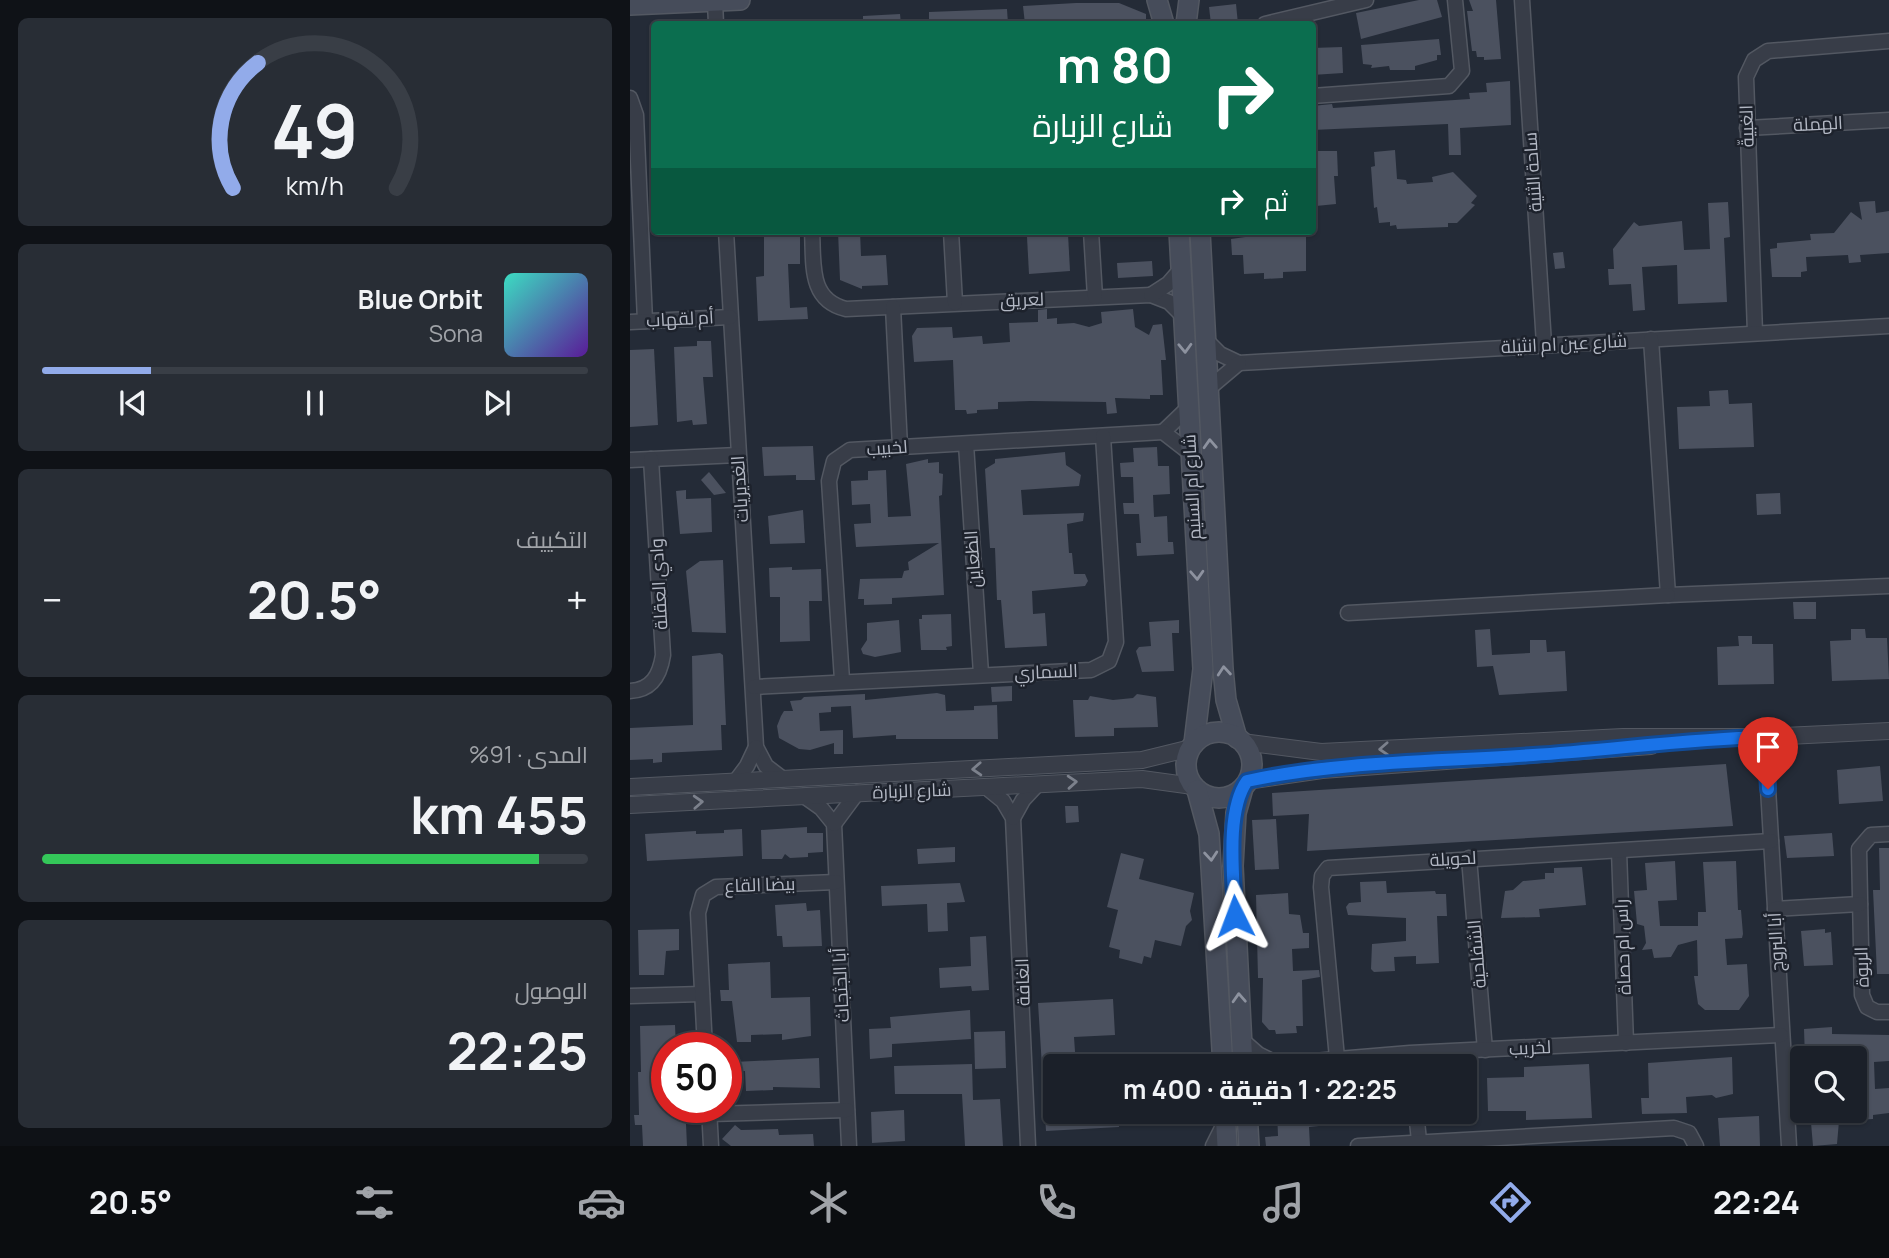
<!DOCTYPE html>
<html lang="ar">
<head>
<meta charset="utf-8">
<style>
  body { margin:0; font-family:Manrope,Cairo,sans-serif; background:#282d35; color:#f1f3f6; direction:rtl; height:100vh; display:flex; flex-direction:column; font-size:26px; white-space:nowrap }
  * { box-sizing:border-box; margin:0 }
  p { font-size:23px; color:#a0a3a8 }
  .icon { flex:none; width:38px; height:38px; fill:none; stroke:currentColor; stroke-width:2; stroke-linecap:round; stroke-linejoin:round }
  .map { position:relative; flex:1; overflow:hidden; direction:ltr }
  .sheet { display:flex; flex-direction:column; gap:18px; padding:18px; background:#0f1217; width:630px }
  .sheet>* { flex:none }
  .banner { position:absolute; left:21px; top:21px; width:665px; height:214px; border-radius:7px; box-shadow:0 2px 5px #0004,0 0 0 2px #393e46; direction:rtl; background:#0b6e4f; color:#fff; overflow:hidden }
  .tools { position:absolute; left:1160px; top:1046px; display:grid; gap:14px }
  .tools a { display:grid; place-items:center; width:77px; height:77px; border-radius:7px; background:#1b2029; box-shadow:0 2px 5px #0004,0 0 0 2px #393e46; font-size:35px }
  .speed { position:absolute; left:21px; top:1032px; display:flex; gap:14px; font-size:35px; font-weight:700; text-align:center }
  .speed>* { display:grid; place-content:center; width:91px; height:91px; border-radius:50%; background:#1b2029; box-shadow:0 2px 5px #0004,0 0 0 2px #393e46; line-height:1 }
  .speed .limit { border:10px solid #d22; background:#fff; color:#111 }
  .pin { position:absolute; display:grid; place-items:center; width:60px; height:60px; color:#fff; margin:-72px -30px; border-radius:50% 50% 50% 0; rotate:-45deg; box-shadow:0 0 7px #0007 }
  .pin .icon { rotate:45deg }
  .me { position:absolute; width:77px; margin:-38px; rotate:357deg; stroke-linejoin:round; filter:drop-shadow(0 0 5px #0008) }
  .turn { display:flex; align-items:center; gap:24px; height:147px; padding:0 28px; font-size:32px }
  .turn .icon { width:91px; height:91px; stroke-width:2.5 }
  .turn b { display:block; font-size:49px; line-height:60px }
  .then { display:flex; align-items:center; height:66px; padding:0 28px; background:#0003; gap:14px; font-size:26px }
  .big { font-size:52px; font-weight:700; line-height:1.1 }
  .sheet .tile { flex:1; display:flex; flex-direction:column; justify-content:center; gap:10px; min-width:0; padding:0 24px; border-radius:10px; background:#282d35 }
  .sheet .dial { align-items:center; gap:0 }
  .dial svg { height:182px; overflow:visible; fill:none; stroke:#393e46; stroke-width:7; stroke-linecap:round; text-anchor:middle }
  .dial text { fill:#f1f3f6; stroke:none }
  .song { display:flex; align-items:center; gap:21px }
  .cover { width:84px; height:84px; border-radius:10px; background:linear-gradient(135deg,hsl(170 70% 55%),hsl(270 70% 35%)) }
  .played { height:7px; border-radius:4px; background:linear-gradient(90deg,#92abea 20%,#393e46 20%) }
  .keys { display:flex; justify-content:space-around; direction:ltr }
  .heat { display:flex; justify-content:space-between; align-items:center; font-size:38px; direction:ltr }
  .charge { height:10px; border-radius:5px; background:linear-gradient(90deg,#34c759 91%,#393e46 0) }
  .trip { position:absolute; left:413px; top:1054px; width:434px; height:70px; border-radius:7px; background:#1b2029; box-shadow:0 2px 5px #0004,0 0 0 2px #393e46; font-weight:700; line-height:70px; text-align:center; direction:rtl }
  .tab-bar { display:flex; height:112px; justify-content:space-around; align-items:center; background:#0b0d10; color:#a0a3a8 }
  .tab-bar .icon { width:49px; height:49px }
  .tab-bar .selected { color:#92abea }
  .tab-bar b { font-size:32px; color:#f1f3f6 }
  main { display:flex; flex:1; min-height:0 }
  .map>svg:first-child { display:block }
  .building { fill:#4b515f }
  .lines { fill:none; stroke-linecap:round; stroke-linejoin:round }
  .minor-casing { stroke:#535862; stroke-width:17 }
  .tertiary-casing { stroke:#535862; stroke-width:18 }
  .secondary-casing { stroke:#535862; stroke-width:22 }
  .minor { stroke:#383d48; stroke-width:14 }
  .tertiary { stroke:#383d48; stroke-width:16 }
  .secondary { stroke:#464c5a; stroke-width:19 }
  .oneway { stroke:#8d929f }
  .oneway2 { stroke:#7c818c }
  .route-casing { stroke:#114b97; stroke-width:18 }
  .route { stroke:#1a73e8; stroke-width:12 }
  .labels { text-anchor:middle; stroke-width:5; stroke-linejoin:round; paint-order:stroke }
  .street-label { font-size:18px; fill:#b3b8c4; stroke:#1d222c }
</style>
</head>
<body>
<main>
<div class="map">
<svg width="1259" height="1146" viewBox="0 0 1259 1146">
  <rect width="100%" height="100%" fill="#242b37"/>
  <g class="building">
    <path d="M789,0H807L812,17L731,39L726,13Z"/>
    <path d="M839,0H866L871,59L854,60V57H847L846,51H842L837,11H843Z"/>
    <path d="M446,3H489L516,14V24H395L393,6Z"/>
    <path d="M606,4L608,24H581L579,7Z"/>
    <path d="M377,9L378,24H299V12Z"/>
    <path d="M270,14L271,24H233V16Z"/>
    <path d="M809,39L811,55H807V60L785,66V70H760L759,66L741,68L742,65L733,64L731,45Z"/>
    <path d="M712,47L713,73L682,75V48Z"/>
    <path d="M880,81L881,125L830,128L831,155H819L818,124L682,130V106L702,104L703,108L840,99L839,93L857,92L856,83Z"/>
    <path d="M765,150L767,179L776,180L777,184L803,182L802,177L823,172L847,196L841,203L845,205L827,223H818V227L767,229L766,225L760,226V222L749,223L747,207L744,208L741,167L745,166L744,152Z"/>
    <path d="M685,151H707L708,176H704L706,204L686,206Z"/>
    <path d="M1245,201L1246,213L1259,211V253L1230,255L1231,262L1219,263L1218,255L1176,257L1177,271L1171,272V277H1142L1140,249L1147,248V243L1181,240L1180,234L1204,233L1221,212L1232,220L1229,202Z"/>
    <path d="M1098,202L1100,237L1094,238L1097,302L1048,304L1047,265L1012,267L1015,310L1003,311L1001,284L979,285L978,269H984L983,249L1004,222L1009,226L1052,221L1054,250L1080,249L1078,203Z"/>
    <path d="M134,231H170V264H158L160,308L177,307L178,319L128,321L126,277L134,276Z"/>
    <path d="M208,231H230L231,256L256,255L258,285L232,286V289L210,280Z"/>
    <path d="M652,232V235L676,234V271L653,272V278L634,279V273L614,274L613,255H602L601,239Z"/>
    <path d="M438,234L440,271L399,274L397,237Z"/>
    <path d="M933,252L935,268L925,269L923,253Z"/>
    <path d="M522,261L523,276L488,278L487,263Z"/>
    <path d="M417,309V319L427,318V324L444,323L459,327L472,323L471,312L503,309L505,327L519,335L523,325L532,324L536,360H531L533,395H520V399L485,398L487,413L477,414L476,402L400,401L368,402V409L347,410V413L337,414L336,410H325L323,360L284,362L282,336L287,328L322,327L323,338L352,336L353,344L380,342L379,323L408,322V310Z"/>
    <path d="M67,341H81L83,377H73L77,424L63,425L62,420L47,422L44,347L67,346Z"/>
    <path d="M24,349L28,425L0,427V350Z"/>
    <path d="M1098,390L1099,404L1122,403L1124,447L1049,449L1047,407L1080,406L1079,391Z"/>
    <path d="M183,446L185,480H166V475L134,476L132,447Z"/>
    <path d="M527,447L528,466H539L540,494L523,495L524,517L537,516L538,542H543L544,554L507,556L506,543H511L509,514H494L493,503H504L503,477H491L490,463L504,462L503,448Z"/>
    <path d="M435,452L436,465L451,475L449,486L391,490L393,515L454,513L453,521L437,524L439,553H442L444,574H455L458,581L455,586L402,591L403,614L415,613L417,646L375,648L371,600H367L365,548H360L355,469L365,463V459Z"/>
    <path d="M298,459V463L309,462V473L313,474L312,495L309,496L314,595L262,598V604L234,605V599H228L230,579L272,578L274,571L279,570L278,562L309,543L226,547L224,524L241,523L240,504L222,505L221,481L238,480V471L256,470L258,517L281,516L276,464Z"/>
    <path d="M79,472L96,493L84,495L71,480Z"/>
    <path d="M56,490V499L81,498L82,532L50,534L46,491Z"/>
    <path d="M1150,493L1151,514L1127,515L1126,494Z"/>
    <path d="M173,510L175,543L140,544L138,516Z"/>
    <path d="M93,560L96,633L62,632L56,571L70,561Z"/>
    <path d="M162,567V570L191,569L192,601H179L180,641L150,642V597H140L139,568Z"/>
    <path d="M1163,602H1186V619H1164Z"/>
    <path d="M321,614L322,646L316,647L317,650H291L289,619H292V615Z"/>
    <path d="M269,620L271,652L245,657L233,654L231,649L237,640V623Z"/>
    <path d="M549,620V633H542L544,671L512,672L506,651L509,647L521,646L519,622Z"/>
    <path d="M860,629L862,655L900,653V640H916L917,652L935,651L937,691L869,695L863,666L847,667L845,630Z"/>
    <path d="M1221,629H1235L1236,638H1257L1259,679L1202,681L1200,641L1221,640Z"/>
    <path d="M1108,636H1122V644H1143L1144,684L1088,685L1087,647L1109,646Z"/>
    <path d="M90,653L93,655L96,725H91L92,750L32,753V762L23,763V759L0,760V728L63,725L62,656Z"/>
    <path d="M382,686V701L362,702L361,687Z"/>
    <path d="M307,693L315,695L316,711L344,710V706L367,705L368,739H266V735L223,738L221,706L201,707V712L189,713L190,731L213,730V754H204V743L180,750L169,749L149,738L147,726L151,716L154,711H163L160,701L171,700L174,697L235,694V700Z"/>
    <path d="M507,694L526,697L528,727L484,728V736L445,737L443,700H458L460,696L483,700L503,698Z"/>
    <path d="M1096,764L1103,826L677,851L679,814L643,816L642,793Z"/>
    <path d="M1250,766L1253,801L1209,804L1207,770Z"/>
    <path d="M435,806H448L449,822L436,823Z"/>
    <path d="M646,819L649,869L625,870L622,820Z"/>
    <path d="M177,827V833H193V852L178,853V857L160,858L155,854L152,859H132L131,830Z"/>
    <path d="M112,829L113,856L17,861L15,834L66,831V834L94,833V830Z"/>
    <path d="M1202,833L1204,856L1157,858L1154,836Z"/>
    <path d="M325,847V862L288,864L287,849Z"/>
    <path d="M1249,848H1259V974H1247L1243,890H1250Z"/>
    <path d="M491,853L514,859L509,879L564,893L560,911L562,920L556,926L551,946L525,940L521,958L514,956L512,964L489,958L490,950L479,947L488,910L477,907Z"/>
    <path d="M1045,861L1047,900L1028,901L1030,926H1068V912H1076L1073,862L1106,861L1108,910H1111L1113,934L1112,938L1095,939L1097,965L1117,964L1119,996L1109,1010H1075L1068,1004L1064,976H1068L1067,940L1048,945L1041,957L1024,958L1022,949L1012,950L1016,943L1014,926L1007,924L1004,891L1017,890L1015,863Z"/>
    <path d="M952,867L956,905L909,909L910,917L871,918L875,891L883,890L893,881L915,879V873H924V868Z"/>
    <path d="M756,881L757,893L805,891L806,894H816L817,916H807L809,963L786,964V956L764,957L765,971L744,972L741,969L742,944L776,941V918L718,915L716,907L719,903L731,902L730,882Z"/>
    <path d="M330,883L335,902L317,903L318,931L298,932L297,904L252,906L251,886Z"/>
    <path d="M658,893L659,914L670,915L673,933H679V948L662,949L663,971L689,970L690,977L672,980L673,1026H666L667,1033L646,1034L645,1030H639L632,1022L633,978H628L626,895Z"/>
    <path d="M176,903L177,911L190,910L192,946L153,947L152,936H147L145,905Z"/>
    <path d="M49,929V950L36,951L34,975H9L8,930Z"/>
    <path d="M1195,929V933L1201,932L1203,965L1174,966L1171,931Z"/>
    <path d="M356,936L359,990L342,991L341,986L310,988L309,968L341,966L340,937Z"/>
    <path d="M140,962L141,998L180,997L181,1036L152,1040V1034L121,1035V1042H107L102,1001H91L90,990H99L98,964Z"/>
    <path d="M483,999L485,1035L444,1037L446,1066H425V1111H488L489,1127L416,1131L408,1003Z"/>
    <path d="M340,1010L341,1039L262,1044V1057L240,1059L239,1029L261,1028L260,1017Z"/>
    <path d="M45,1025L46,1048H37V1113L64,1112L65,1124H56L57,1146H13L12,1125H5L4,1115H9L8,1072H11L10,1026Z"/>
    <path d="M1202,1027V1034L1259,1035V1061L1244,1062L1245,1089L1259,1088V1113L1243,1115V1119L1209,1121L1207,1144L1183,1146L1180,1111H1225V1085L1233,1084L1232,1065L1225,1066V1059H1175L1174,1029Z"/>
    <path d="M375,1031L376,1068L345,1069L344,1032Z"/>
    <path d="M1102,1057L1103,1094L1086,1098L1082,1095L1056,1097L1057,1113L1012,1114L1011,1098H1019L1018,1063Z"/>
    <path d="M189,1058L190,1088L143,1087V1090L116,1091L115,1071L105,1072L99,1067L104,1062Z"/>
    <path d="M342,1064L343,1100L370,1099L373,1146H335L332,1094H265L264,1066Z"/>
    <path d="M959,1064L962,1118L896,1120V1111H858L857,1078L894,1077V1067Z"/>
    <path d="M274,1110L275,1141L242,1143L241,1112Z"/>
    <path d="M647,1111H709V1124L679,1127L680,1146H636L635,1137L648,1136Z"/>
    <path d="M1129,1116L1130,1146H1090L1088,1118Z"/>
    <path d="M105,1125L111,1130L148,1129L149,1135L183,1134L184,1146H101L92,1139Z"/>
  </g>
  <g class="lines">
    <g class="minor-casing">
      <g id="minor">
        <path d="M892,0L914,344"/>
        <path d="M85,2L86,24"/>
        <path d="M635,24L736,0"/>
        <path d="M682,96L819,86L832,71L825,0"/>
        <path d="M0,98L6,115L15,321"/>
        <path d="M1117,128L1259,120"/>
        <path d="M96,231L126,747L136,766L153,779"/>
        <path d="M182,231C184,263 178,300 216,309L521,295L539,302L554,317"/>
        <path d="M321,231L325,303"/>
        <path d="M461,231L465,297"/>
        <path d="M521,295L538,284L551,269"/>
        <path d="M263,307L270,447"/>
        <path d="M0,322L100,317"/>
        <path d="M1125,333L1116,77L1124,60L1138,51L1259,41"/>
        <path d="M575,339L590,354L609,363L1259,326"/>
        <path d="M1021,339L1038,595L1259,586"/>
        <path d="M577,390L609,363"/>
        <path d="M533,432L557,409"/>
        <path d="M336,444L351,674"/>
        <path d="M0,460L108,455"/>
        <path d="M718,613L1038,595"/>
        <path d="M212,680L199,481L204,461L220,450L533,432L560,453"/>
        <path d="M124,687L461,670L479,661L486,642L473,436"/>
        <path d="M0,691C22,690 30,675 33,655L21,459"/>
        <path d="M1135,737L1159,1146"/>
        <path d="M105,782L117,766L126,747"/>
        <path d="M357,788L373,801L383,818L398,1146"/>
        <path d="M174,796L191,808L204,824L219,1146"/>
        <path d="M383,818L393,800L407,785"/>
        <path d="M204,824L227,793"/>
        <path d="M1259,834L1241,835L1229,849L1232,995L1237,1007L1247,1012H1259"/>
        <path d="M989,851L996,1043"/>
        <path d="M839,858L855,1050"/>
        <path d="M1145,909L1230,904"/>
        <path d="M0,996L72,994"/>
        <path d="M612,1040L628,1054L648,1064L780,1053L1151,1035"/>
        <path d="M75,1048L68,913L73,895L86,887L206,882"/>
        <path d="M707,1058L691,887L692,876L698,868L1141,841"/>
        <path d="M79,1108L81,1146"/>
        <path d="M786,1111L789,1141"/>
        <path d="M80,1114L217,1110"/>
        <path d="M583,1146L594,1124"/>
        <path d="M728,1146L1044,1128L1059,1133L1066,1146"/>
      </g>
    </g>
    <g class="tertiary-casing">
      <g id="tertiary">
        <path d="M612,742L691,752L993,737H1135L1259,731"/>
        <path d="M617,781L692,770L1021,746"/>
        <path d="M0,787L512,760L561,748"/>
        <path d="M0,805L512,779L563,786"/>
      </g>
    </g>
    <g class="secondary-casing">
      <g id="secondary">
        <path d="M527,0L534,24"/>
        <path d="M0,5L110,0"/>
        <path d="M556,24L559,0"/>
        <path d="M549,231L573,669L564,743"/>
        <path d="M570,231L593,669L596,700L607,738"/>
        <circle cx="589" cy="765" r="33"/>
        <path d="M613,788L606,813L603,866L613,1066"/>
        <path d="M567,790L579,834L593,1066"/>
        <path d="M595,1111L597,1146"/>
        <path d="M617,1111L619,1146"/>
      </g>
    </g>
    <use href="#minor" class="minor"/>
    <use href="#tertiary" class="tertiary"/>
    <use href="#secondary" class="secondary"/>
  </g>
  <defs><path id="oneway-chevron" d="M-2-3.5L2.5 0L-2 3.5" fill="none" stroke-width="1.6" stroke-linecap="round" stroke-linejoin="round" transform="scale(1.75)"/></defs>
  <g class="oneway">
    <use href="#oneway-chevron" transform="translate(555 348) rotate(88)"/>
    <use href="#oneway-chevron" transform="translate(580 444) rotate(-93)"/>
    <use href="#oneway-chevron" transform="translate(567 575) rotate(87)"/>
    <use href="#oneway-chevron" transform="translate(594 671) rotate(-95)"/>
    <use href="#oneway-chevron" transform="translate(581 856) rotate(85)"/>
    <use href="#oneway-chevron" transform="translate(609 998) rotate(-93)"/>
  </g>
  <g class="oneway2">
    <use href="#oneway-chevron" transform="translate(754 749) rotate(177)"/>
    <use href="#oneway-chevron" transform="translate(347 769) rotate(177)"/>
    <use href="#oneway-chevron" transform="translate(442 782) rotate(-4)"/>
    <use href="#oneway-chevron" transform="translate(68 802) rotate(-3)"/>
  </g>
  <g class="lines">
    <g class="route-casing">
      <path id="route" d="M605,916C604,879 595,812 617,781C710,761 808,762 903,755C980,750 1058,739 1135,737L1138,789"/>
    </g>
    <use href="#route" class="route"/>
  </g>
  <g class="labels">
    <g class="street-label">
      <text transform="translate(1188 124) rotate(-3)" y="6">الهملة</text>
      <text transform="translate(1117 126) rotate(-92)" y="6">الغبيةّ</text>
      <text transform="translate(903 172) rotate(-94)" y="6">ساحة الثنية</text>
      <text transform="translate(392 300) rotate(-2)" y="6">لعريق</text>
      <text transform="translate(50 319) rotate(-3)" y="6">أم لقهاب</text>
      <text transform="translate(934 344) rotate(-3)" y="6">شارع عين ام انثيلة</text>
      <text transform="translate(257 448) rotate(-4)" y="6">لخبيب</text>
      <text transform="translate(562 487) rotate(-93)" y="6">شارع ام السنيم</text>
      <text transform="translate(110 489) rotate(-94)" y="6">الغديريات</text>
      <text transform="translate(343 559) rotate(-94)" y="6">الظعاين</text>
      <text transform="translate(29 584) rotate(-93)" y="6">وادي العقلة</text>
      <text transform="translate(416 672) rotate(-2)" y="6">السماري</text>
      <text transform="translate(282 791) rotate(-2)" y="6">شارع الزبارة</text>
      <text transform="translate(823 859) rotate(-3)" y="6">لحويلة</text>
      <text transform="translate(130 885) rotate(-2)" y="6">بيضا القاع</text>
      <text transform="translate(1146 942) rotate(-93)" y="6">أبا البروج</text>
      <text transform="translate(993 947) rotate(-92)" y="6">راس ام حصاة</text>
      <text transform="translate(847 954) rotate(-95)" y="6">الشفلحية</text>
      <text transform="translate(1232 967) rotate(-92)" y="6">الربوة</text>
      <text transform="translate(393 982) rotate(-92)" y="6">الغافة</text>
      <text transform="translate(211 985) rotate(-93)" y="6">أبا الجثجاث</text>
      <text transform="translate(900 1048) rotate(-3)" y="6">لخريب</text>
    </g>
  </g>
</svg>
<div class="tools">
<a><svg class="icon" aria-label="search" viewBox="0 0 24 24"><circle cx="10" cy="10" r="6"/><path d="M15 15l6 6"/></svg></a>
</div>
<div class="speed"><div class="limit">50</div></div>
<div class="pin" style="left:1138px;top:789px;background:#d93025"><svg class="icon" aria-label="arrive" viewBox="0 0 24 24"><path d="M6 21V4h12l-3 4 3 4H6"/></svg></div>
<svg class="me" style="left:605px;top:916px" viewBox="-20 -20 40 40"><path d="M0-17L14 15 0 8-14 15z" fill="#1a73e8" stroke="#fff" stroke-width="4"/></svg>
<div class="trip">22:25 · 1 دقيقة · 400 m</div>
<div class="banner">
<div class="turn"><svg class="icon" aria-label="right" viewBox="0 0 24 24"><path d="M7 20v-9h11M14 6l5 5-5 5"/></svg><div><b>80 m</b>شارع الزبارة</div></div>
<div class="then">ثم<svg class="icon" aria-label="right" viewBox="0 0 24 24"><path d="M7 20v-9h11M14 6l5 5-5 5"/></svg></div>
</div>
</div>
<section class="sheet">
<div class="tile dial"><svg viewBox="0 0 100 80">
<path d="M14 69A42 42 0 1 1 86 69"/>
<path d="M14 69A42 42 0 0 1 25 14" stroke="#92abea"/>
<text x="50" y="56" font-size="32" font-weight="700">49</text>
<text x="50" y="72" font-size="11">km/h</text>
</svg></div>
<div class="tile">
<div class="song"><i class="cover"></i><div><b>Blue Orbit</b><p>Sona</p></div></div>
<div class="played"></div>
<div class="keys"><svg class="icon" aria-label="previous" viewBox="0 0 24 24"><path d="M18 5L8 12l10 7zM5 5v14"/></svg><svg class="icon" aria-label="pause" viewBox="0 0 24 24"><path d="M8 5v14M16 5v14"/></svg><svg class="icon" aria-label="next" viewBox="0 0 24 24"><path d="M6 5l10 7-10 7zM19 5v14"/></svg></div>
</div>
<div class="tile"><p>التكييف</p>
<div class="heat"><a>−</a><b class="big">20.5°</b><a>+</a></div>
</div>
<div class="tile"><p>المدى · 91%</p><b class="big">455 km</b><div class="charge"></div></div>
<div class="tile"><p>الوصول</p><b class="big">22:25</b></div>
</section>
</main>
<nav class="tab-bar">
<b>22:24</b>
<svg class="icon selected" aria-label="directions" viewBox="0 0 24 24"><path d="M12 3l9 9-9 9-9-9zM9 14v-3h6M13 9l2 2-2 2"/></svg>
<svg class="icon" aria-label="music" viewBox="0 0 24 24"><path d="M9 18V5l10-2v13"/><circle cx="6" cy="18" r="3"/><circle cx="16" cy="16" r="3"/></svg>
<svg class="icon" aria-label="phone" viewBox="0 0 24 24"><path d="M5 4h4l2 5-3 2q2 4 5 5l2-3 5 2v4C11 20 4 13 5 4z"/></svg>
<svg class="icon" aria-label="climate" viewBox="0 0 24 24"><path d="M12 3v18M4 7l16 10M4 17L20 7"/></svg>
<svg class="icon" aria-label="car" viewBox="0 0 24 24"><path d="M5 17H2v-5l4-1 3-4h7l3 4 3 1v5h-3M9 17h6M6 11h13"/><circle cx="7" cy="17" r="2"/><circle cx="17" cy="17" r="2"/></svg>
<svg class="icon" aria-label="filters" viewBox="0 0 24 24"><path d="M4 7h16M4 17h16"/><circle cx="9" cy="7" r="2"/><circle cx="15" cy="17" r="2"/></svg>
<b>20.5°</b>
</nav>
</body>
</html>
